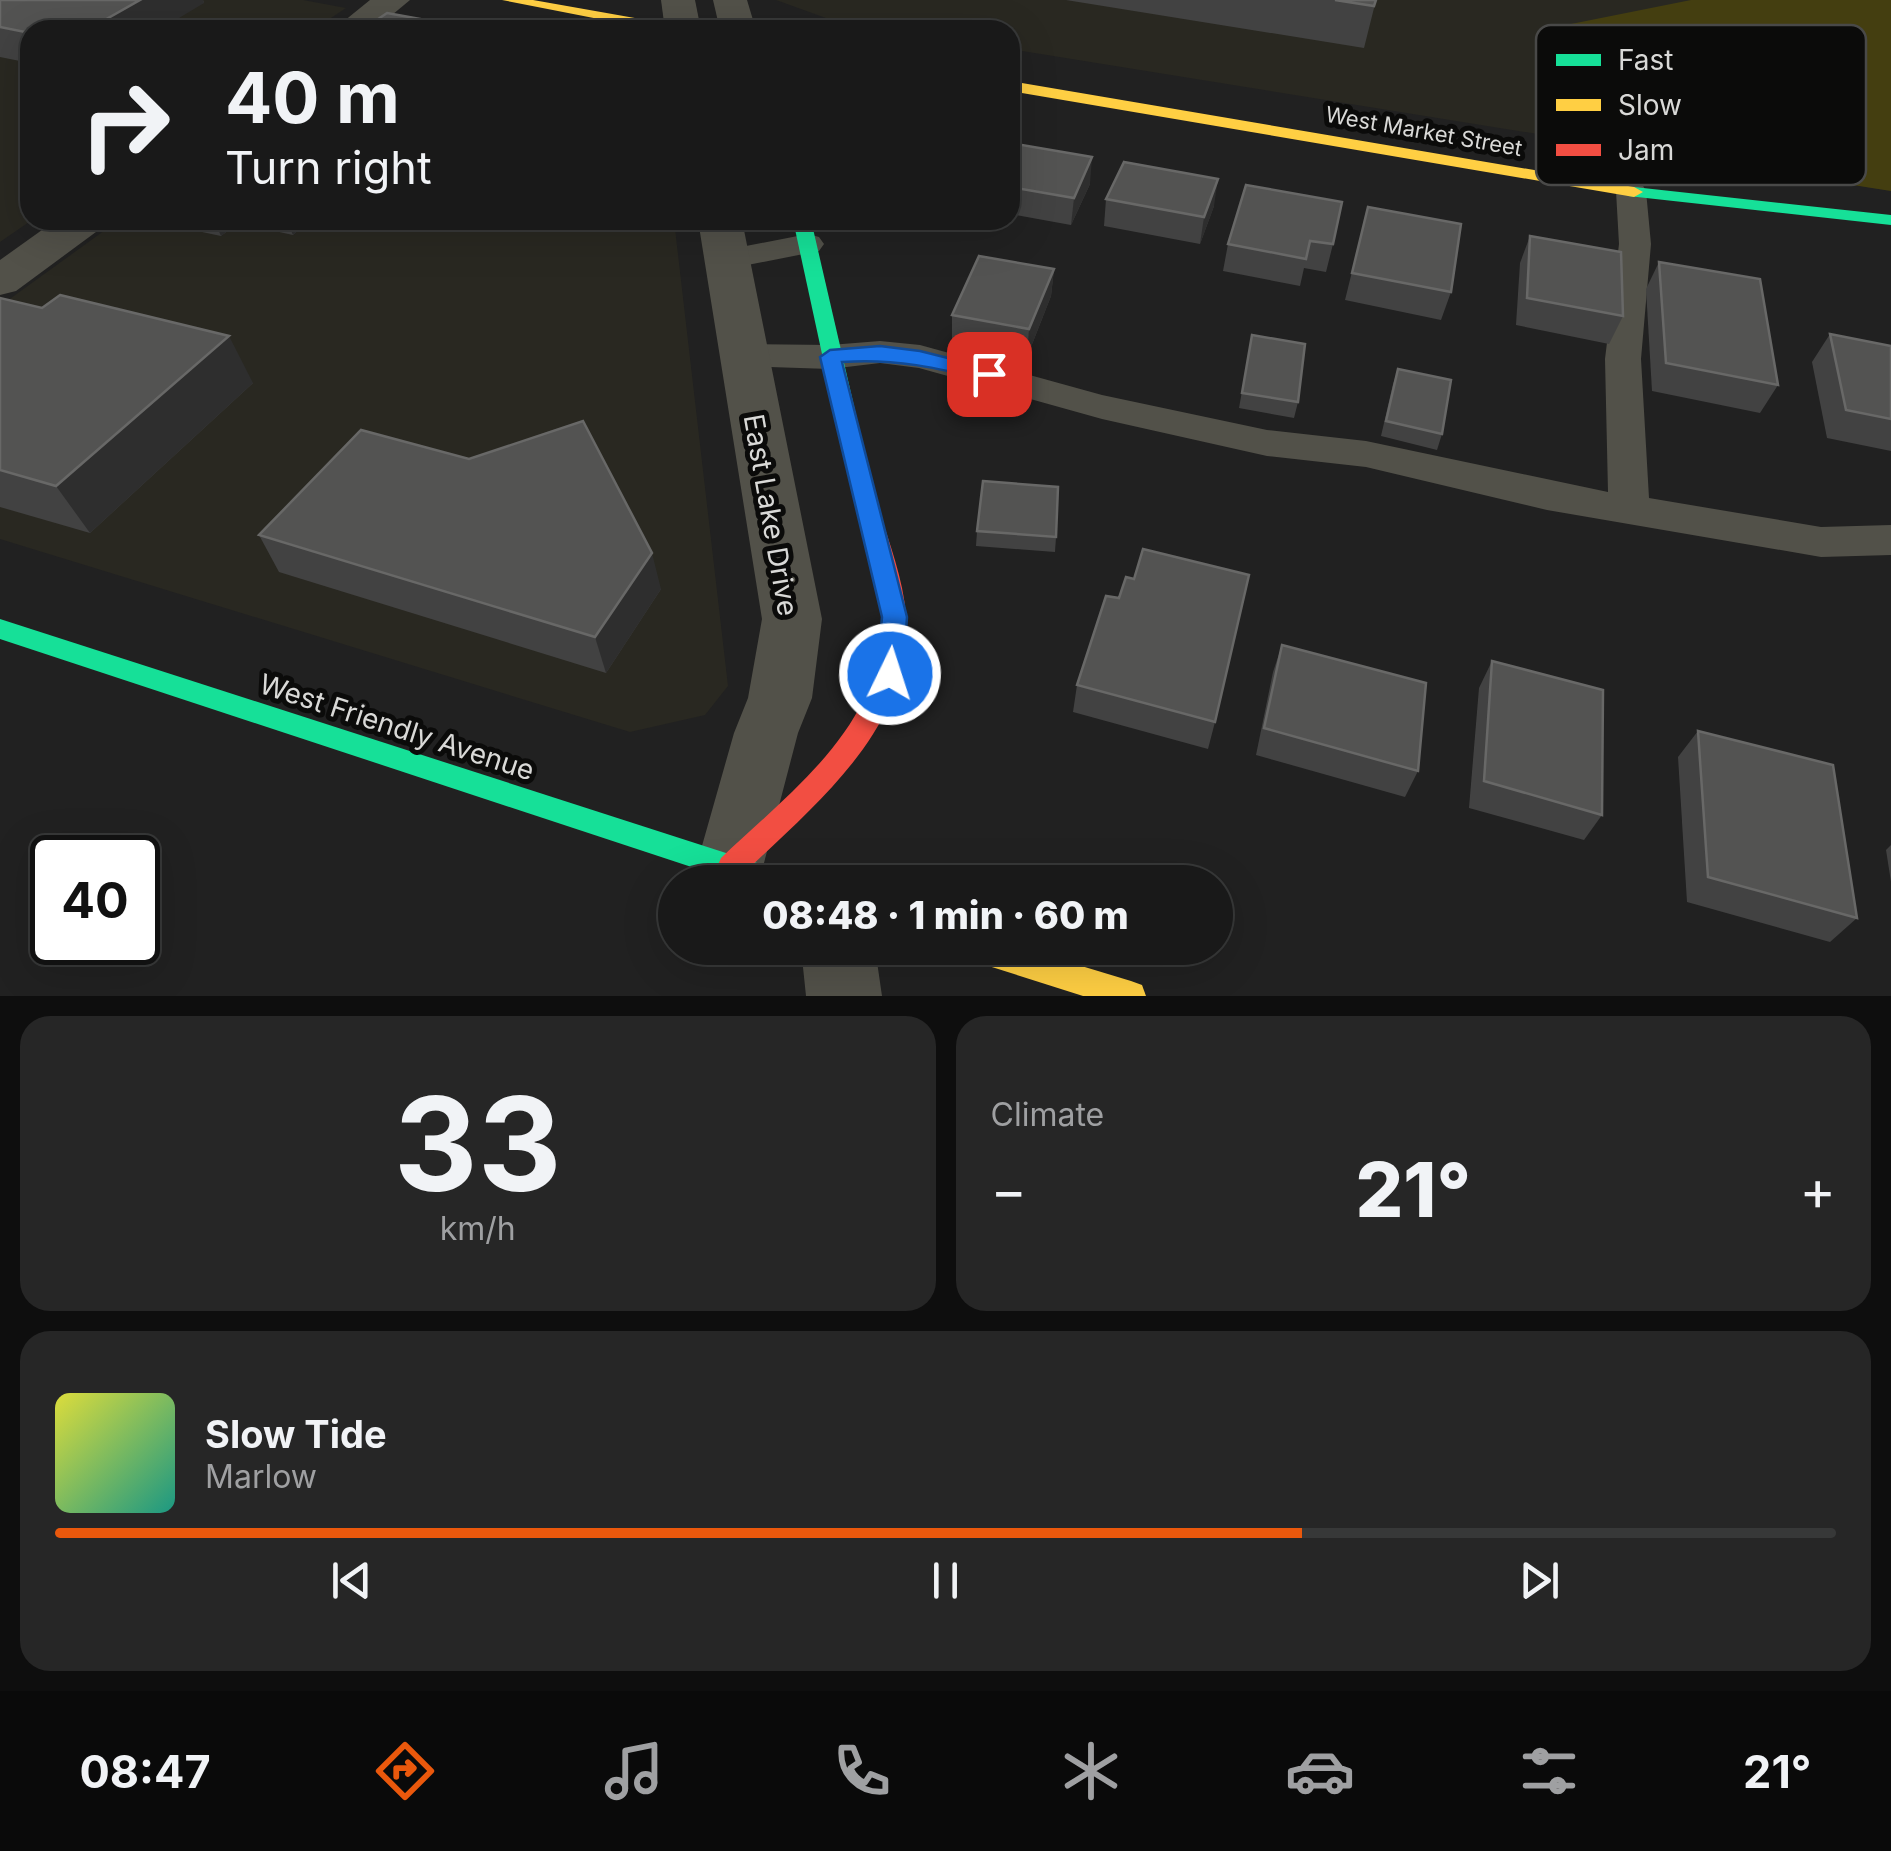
<!DOCTYPE html>
<html lang="en">
<head>
<meta charset="utf-8">
<style>
  body { margin:0; font-family:Inter,sans-serif; background:#262626; color:#f1f3f6; height:100vh; display:flex; flex-direction:column; font-size:38px; white-space:nowrap }
  * { box-sizing:border-box; margin:0 }
  p { font-size:32px; color:#9fa0a2 }
  .icon { flex:none; width:55px; height:55px; fill:none; stroke:currentColor; stroke-width:2; stroke-linecap:round; stroke-linejoin:round }
  .map { position:relative; height:996px; overflow:hidden }
  .side { display:flex; flex-direction:column; gap:20px; padding:20px; background:#0e0e0e; flex:1 }
  .side>* { flex:none }
  .hud { position:absolute; left:20px; top:20px; width:1000px; height:210px; border-radius:30px; box-shadow:0 10px 40px #0002,0 0 0 2px #373838; background:#191919; color:#f1f3f6; overflow:hidden }
  .speed { position:absolute; left:30px; top:835px; display:flex; gap:20px; font-size:50px; font-weight:700; text-align:center }
  .speed>* { display:grid; place-content:center; width:130px; height:130px; border-radius:50%; background:#191919; box-shadow:0 10px 40px #0002,0 0 0 2px #373838; line-height:1 }
  .speed .limit { border:5px solid #111; border-radius:15px; background:#fff; color:#111 }
  .pin { position:absolute; display:grid; place-items:center; width:85px; height:85px; color:#fff; margin:-42px; border-radius:20px; box-shadow:0 5px 15px #0006 }
  .me { position:absolute; width:110px; margin:-55px; rotate:4deg; stroke-linejoin:round; filter:drop-shadow(0 0 8px #0008) }
  .turn { display:flex; align-items:center; gap:35px; height:210px; padding:0 40px; font-size:45px }
  .turn .icon { width:130px; height:130px; stroke-width:2.5 }
  .turn b { display:block; font-size:70px; line-height:85px }
  .big { font-size:75px; font-weight:800; line-height:1.1 }
  .side .card { flex:1; display:flex; flex-direction:column; justify-content:center; gap:15px; min-width:0; padding:0 35px; border-radius:30px; background:#262626 }
  .side .dial { align-items:center; gap:0 }
  .dial b { font-size:130px; line-height:1 }
  .song { display:flex; align-items:center; gap:30px }
  .cover { width:120px; height:120px; border-radius:15px; background:linear-gradient(135deg,hsl(60 70% 55%),hsl(170 70% 35%)) }
  .played { height:10px; border-radius:5px; background:linear-gradient(90deg,#ea580c 70%,#373838 70%) }
  .keys { display:flex; justify-content:space-around; direction:ltr }
  .heat { display:flex; justify-content:space-between; align-items:center; font-size:55px; direction:ltr }
  .side .tiles { flex:1; display:grid; gap:20px; grid-template-columns:1fr 1fr }
  .card:last-child { grid-column:span 2 }
  .trip { position:absolute; left:658px; top:865px; width:575px; height:100px; border-radius:50px; background:#191919; box-shadow:0 10px 40px #0002,0 0 0 2px #373838; font-weight:800; line-height:100px; text-align:center }
  .dock { display:flex; height:160px; justify-content:space-around; align-items:center; background:#0a0a0a; color:#9fa0a2 }
  .dock .icon { width:70px; height:70px }
  .dock .on { color:#ea580c }
  .dock b { font-size:45px; color:#f1f3f6 }
  .map>svg:first-child { display:block }
  .built { fill:#292821 }
  .green { fill:#443e10 }
  .lines { fill:none; stroke-linecap:round; stroke-linejoin:round }
  .lane { fill:#525149; fill-rule:evenodd }
  .street { fill:#525149; fill-rule:evenodd }
  .fast { fill:#16e098; fill-rule:evenodd }
  .slow { fill:#ffcf43; fill-rule:evenodd }
  .jam { fill:#f24e42; fill-rule:evenodd }
  .wall { fill:#424242 }
  .shaded-wall { fill:#2e2e2e }
  .building { fill:#535352; stroke:#686867; stroke-width:2.5 }
  .route { fill:#1a73e8; stroke:#114b97; stroke-width:2.5 }
  .labels { text-anchor:middle; stroke-width:10; stroke-linejoin:round; paint-order:stroke }
  .far-street-label { font-size:22px; fill:#d9d9d7; stroke:#0b0b0a }
  .street-label { font-size:28px; fill:#d9d9d7; stroke:#0b0b0a }
  .key { fill:#0b0b0a; stroke:#494948; stroke-width:2.5 }
  .key-label { font-size:28px; fill:#d9d9d7 }
</style>
</head>
<body>
<div class="map">
<svg width="1891" height="996" viewBox="0 0 1891 996">
  <rect width="100%" height="100%" fill="#212121"/>
  <g class="built">
    <path d="M0,0H303L346,8L313,30H30L32,220L0,242Z"/>
    <path d="M776,0H1891V191L1010,49V30H889L837,22Z"/>
    <path d="M119,220H674L728,686L705,715L630,732L0,539V306Z"/>
  </g>
  <path class="green" d="M1691,0H1891V191L1669,156L1566,75L1548,50L1571,24Z"/>
  <g class="lines">
    <g class="lane">
      <path d="M1631,182L1642,184L1646,191L1651,244L1641,359L1649,498L1821,527L1891,525V555L1821,557L1547,510L1366,467L1267,456L1102,419L919,368L880,363L830,369L743,366L730,363L725,355L730,347L743,344L830,345L880,341L920,345L1102,395L1267,430L1366,441L1608,492L1605,359L1619,244L1616,191L1620,184Z"/>
      <path d="M808,234L819,237L824,244L819,251L727,269L715,266L711,259L715,252Z"/>
    </g>
    <g class="street">
      <path d="M370,0H410L374,30H333Z"/>
      <path d="M661,0H695L701,30H665Z"/>
      <path d="M713,0H747L756,30H720Z"/>
      <path d="M56,220H107L100,229L16,291L0,295V260Z"/>
      <path d="M698,220H742L822,619L812,698L798,733L759,882H703L696,867L734,733L748,698L762,619Z"/>
      <path d="M801,948H875L882,996H806Z"/>
    </g>
    <g class="fast">
      <path d="M1634,187L1891,215V225L1628,196L1625,192Z"/>
      <path d="M793,220H811L875,497L864,505L853,497Z"/>
      <path d="M0,619L776,869L786,873L790,882H737L0,639Z"/>
    </g>
    <g class="slow">
      <path d="M502,0H533L680,26L687,30H655Z"/>
      <path d="M1010,81L1634,187L1643,192L1634,197L1010,91Z"/>
      <path d="M961,948H1022L1131,981L1142,985L1146,996H1083L976,962L965,958Z"/>
    </g>
    <path class="jam" d="M864,489L875,497C886,535 903,575 906,615C914,728 814,805 741,876L731,880L721,876L717,867L721,858C791,791 885,724 882,617C880,576 863,536 853,497Z"/>
  </g>
  <g class="wall">
    <path d="M0,0H203L204,3L30,30V63L0,57Z"/>
    <path d="M1066,0H1376L1364,48Z"/>
    <path d="M1010,143L1090,184L1071,225L1010,214Z"/>
    <path d="M1246,185L1333,244L1326,272L1304,268L1300,286L1223,271L1228,244Z"/>
    <path d="M1106,199L1214,206L1200,244L1104,226Z"/>
    <path d="M1368,207L1451,292L1441,320L1345,300Z"/>
    <path d="M183,220H310L293,235L238,223L221,236L188,229Z"/>
    <path d="M1530,236L1623,316L1609,344L1516,325L1520,263Z"/>
    <path d="M1659,262L1778,385L1760,413L1652,391L1646,289Z"/>
    <path d="M1054,269L1051,296L1027,357L952,342V315Z"/>
    <path d="M0,298L253,383L90,533L0,507Z"/>
    <path d="M1830,334L1891,346V451L1827,438L1812,362Z"/>
    <path d="M1252,335L1298,402L1294,418L1239,408Z"/>
    <path d="M1398,369L1442,434L1437,450L1381,436L1393,384Z"/>
    <path d="M469,459L661,589L606,673L279,572L259,535Z"/>
    <path d="M977,531L1056,537L1055,552L976,546Z"/>
    <path d="M1134,579L1215,722L1208,749L1073,712L1077,685L1119,598Z"/>
    <path d="M1282,645L1418,771L1405,797L1256,755L1273,672Z"/>
    <path d="M1492,661L1602,815L1584,840L1469,808L1479,688Z"/>
    <path d="M1698,731L1857,918L1830,942L1687,902L1678,757Z"/>
    <path d="M1891,845V882L1886,850Z"/>
  </g>
  <g class="shaded-wall">
    <path d="M140,0H203L204,3L159,30H87Z"/>
    <path d="M1092,157L1090,184L1071,225L1074,198Z"/>
    <path d="M1218,179L1214,206L1200,244L1204,217Z"/>
    <path d="M214,220H236L238,223L221,236Z"/>
    <path d="M286,220H310L293,235Z"/>
    <path d="M1054,269L1051,296L1027,357L1029,329Z"/>
    <path d="M229,336L253,383L90,533L56,486Z"/>
    <path d="M652,553L661,589L606,673L595,637Z"/>
  </g>
  <g class="building">
    <path d="M0,0H140L87,30H30V33L0,27Z"/>
    <path d="M1335,0H1376L1374,6Z"/>
    <path d="M387,13L453,25L446,30H362Z"/>
    <path d="M1010,143L1092,157L1074,198L1010,187Z"/>
    <path d="M1124,162L1218,179L1204,217L1106,199Z"/>
    <path d="M1246,185L1342,202L1333,244L1310,241L1306,259L1228,244Z"/>
    <path d="M1368,207L1461,224L1451,292L1352,273Z"/>
    <path d="M1530,236L1621,252L1623,316L1527,298Z"/>
    <path d="M979,256L1054,269L1029,329L952,315Z"/>
    <path d="M1659,262L1760,279L1778,385L1666,363Z"/>
    <path d="M60,295L229,336L56,486L0,470V298L42,308Z"/>
    <path d="M1830,334L1891,346V419L1846,410Z"/>
    <path d="M1252,335L1305,344L1298,402L1242,393Z"/>
    <path d="M1398,369L1451,380L1442,434L1386,421Z"/>
    <path d="M583,421L652,553L595,637L259,535L361,430L469,459Z"/>
    <path d="M983,481L1058,487L1056,537L977,531Z"/>
    <path d="M1143,549L1249,575L1215,722L1077,685L1106,596L1119,598L1126,577L1134,579Z"/>
    <path d="M1282,645L1426,683L1418,771L1264,728Z"/>
    <path d="M1492,661L1603,690L1602,815L1484,781Z"/>
    <path d="M1698,731L1833,765L1857,918L1708,877Z"/>
  </g>
  <path class="route" d="M880,346L920,351L996,370L999,374L989,381C939,368 894,358 842,362L907,617L903,674L899,682L890,685L881,682L877,674L882,617L820,357L830,350Z"/>
  <g class="labels">
    <g class="far-street-label">
      <text transform="translate(1424 131) rotate(10)" y="8">West Market Street</text>
    </g>
    <g class="street-label">
      <text transform="translate(771 515) rotate(80)" y="10">East Lake Drive</text>
      <text transform="translate(397 727) rotate(18)" y="10">West Friendly Avenue</text>
    </g>
  </g>
  <rect x="1536" y="25" width="330" height="160" rx="15" class="key"/>
  <rect x="1556" y="54" width="45" height="12" fill="#16e098"/>
  <rect x="1556" y="99" width="45" height="12" fill="#ffcf43"/>
  <rect x="1556" y="144" width="45" height="12" fill="#f24e42"/>
  <g class="key-label">
    <text x="1618" y="70">Fast</text>
    <text x="1618" y="115">Slow</text>
    <text x="1618" y="160">Jam</text>
  </g>
</svg>
<div class="speed"><div class="limit">40</div></div>
<div class="pin" style="left:989px;top:374px;background:#d93025"><svg class="icon" aria-label="arrive" viewBox="0 0 24 24"><path d="M6 21V4h12l-3 4 3 4H6"/></svg></div>
<svg class="me" style="left:890px;top:674px" viewBox="-20 -20 40 40"><circle r="17" fill="#1a73e8" stroke="#fff" stroke-width="3"/><path d="M0-11L8 9 0 5-8 9z" fill="#fff"/></svg>
<div class="trip">08:48 · 1 min · 60 m</div>
<div class="hud">
<div class="turn"><svg class="icon" aria-label="right" viewBox="0 0 24 24"><path d="M7 20v-9h11M14 6l5 5-5 5"/></svg><div><b>40 m</b>Turn right</div></div>
</div>
</div>
<section class="side">
<div class="tiles">
<div class="card dial"><b>33</b><p>km/h</p></div>
<div class="card"><p>Climate</p>
<div class="heat"><a>−</a><b class="big">21°</b><a>+</a></div>
</div>
<div class="card">
<div class="song"><i class="cover"></i><div><b>Slow Tide</b><p>Marlow</p></div></div>
<div class="played"></div>
<div class="keys"><svg class="icon" aria-label="previous" viewBox="0 0 24 24"><path d="M18 5L8 12l10 7zM5 5v14"/></svg><svg class="icon" aria-label="pause" viewBox="0 0 24 24"><path d="M8 5v14M16 5v14"/></svg><svg class="icon" aria-label="next" viewBox="0 0 24 24"><path d="M6 5l10 7-10 7zM19 5v14"/></svg></div>
</div>
</div>
</section>
<nav class="dock">
<b>08:47</b>
<svg class="icon on" aria-label="directions" viewBox="0 0 24 24"><path d="M12 3l9 9-9 9-9-9zM9 14v-3h6M13 9l2 2-2 2"/></svg>
<svg class="icon" aria-label="music" viewBox="0 0 24 24"><path d="M9 18V5l10-2v13"/><circle cx="6" cy="18" r="3"/><circle cx="16" cy="16" r="3"/></svg>
<svg class="icon" aria-label="phone" viewBox="0 0 24 24"><path d="M5 4h4l2 5-3 2q2 4 5 5l2-3 5 2v4C11 20 4 13 5 4z"/></svg>
<svg class="icon" aria-label="climate" viewBox="0 0 24 24"><path d="M12 3v18M4 7l16 10M4 17L20 7"/></svg>
<svg class="icon" aria-label="car" viewBox="0 0 24 24"><path d="M5 17H2v-5l4-1 3-4h7l3 4 3 1v5h-3M9 17h6M6 11h13"/><circle cx="7" cy="17" r="2"/><circle cx="17" cy="17" r="2"/></svg>
<svg class="icon" aria-label="filters" viewBox="0 0 24 24"><path d="M4 7h16M4 17h16"/><circle cx="9" cy="7" r="2"/><circle cx="15" cy="17" r="2"/></svg>
<b>21°</b>
</nav>
</body>
</html>
